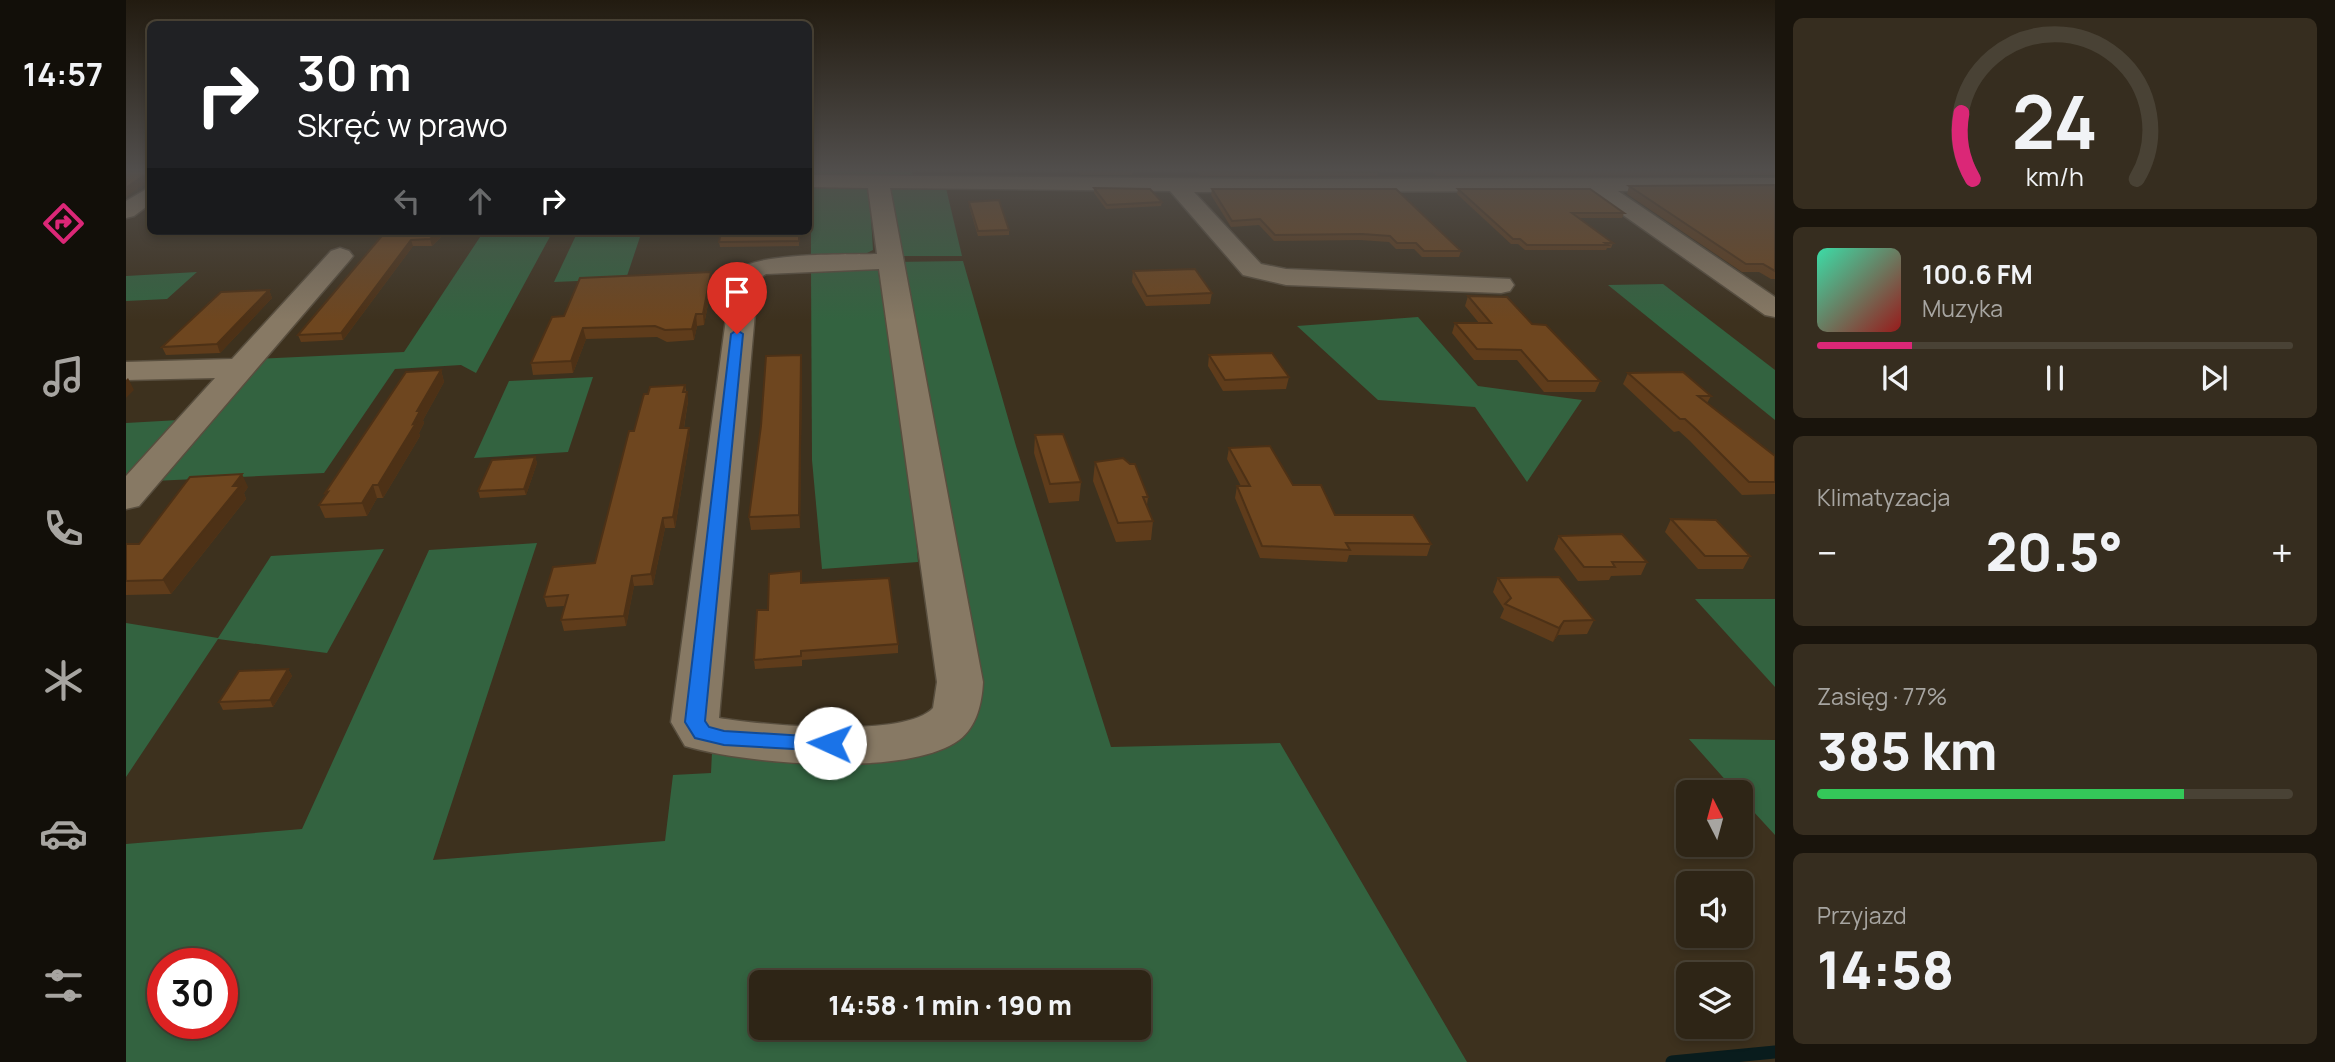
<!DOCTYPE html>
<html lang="pl">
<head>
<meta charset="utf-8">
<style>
  body { margin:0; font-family:Manrope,sans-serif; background:#362d1f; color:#f1f3f6; height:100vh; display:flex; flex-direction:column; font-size:26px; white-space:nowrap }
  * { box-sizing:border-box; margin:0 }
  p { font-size:23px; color:#a7a5a1 }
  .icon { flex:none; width:38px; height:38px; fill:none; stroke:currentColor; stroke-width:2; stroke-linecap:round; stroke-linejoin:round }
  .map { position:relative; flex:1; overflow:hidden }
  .panel { display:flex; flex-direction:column; gap:18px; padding:18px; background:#19140c; width:560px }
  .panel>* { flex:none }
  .banner { position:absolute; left:21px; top:21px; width:665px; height:214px; border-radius:10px; box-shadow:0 4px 10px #0003,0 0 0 2px #494235; background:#202124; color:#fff; overflow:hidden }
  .needle { width:46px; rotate:354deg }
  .controls { position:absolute; left:1550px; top:780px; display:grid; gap:14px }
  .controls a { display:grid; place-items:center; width:77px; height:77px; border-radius:10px; background:#2e2516; box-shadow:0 4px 10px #0003,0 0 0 2px #494235; font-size:35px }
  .speed { position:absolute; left:21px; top:948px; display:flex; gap:14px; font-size:35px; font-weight:700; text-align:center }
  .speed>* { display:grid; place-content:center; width:91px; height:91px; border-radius:50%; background:#2e2516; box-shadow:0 4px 10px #0003,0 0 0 2px #494235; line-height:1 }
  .speed .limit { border:10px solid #d22; background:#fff; color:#111 }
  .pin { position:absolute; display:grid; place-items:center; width:60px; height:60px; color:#fff; margin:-72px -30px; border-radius:50% 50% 50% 0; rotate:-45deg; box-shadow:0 0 7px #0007 }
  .pin .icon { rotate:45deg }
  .me { position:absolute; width:77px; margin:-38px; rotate:272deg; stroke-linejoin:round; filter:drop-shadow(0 0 5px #0008) }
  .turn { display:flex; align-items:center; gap:24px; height:147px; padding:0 35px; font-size:32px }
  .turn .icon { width:91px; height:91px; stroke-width:2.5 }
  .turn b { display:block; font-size:49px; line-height:60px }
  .lanes { display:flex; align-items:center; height:66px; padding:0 35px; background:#0003; justify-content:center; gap:35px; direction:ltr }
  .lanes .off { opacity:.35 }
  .big { font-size:52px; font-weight:800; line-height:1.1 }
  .panel .tile { flex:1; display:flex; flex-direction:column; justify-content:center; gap:10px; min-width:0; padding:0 24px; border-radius:10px; background:#362d1f }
  .panel .dial { align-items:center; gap:0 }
  .dial svg { height:182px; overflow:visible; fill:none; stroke:#494235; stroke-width:7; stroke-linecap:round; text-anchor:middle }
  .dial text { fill:#f1f3f6; stroke:none }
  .song { display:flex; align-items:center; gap:21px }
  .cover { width:84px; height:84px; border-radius:10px; background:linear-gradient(135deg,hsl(160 70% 55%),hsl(0 70% 35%)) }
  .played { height:7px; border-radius:4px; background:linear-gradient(90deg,#db2777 20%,#494235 20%) }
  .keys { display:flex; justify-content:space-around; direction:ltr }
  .heat { display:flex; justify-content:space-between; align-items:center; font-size:38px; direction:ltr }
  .charge { height:10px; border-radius:5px; background:linear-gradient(90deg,#34c759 77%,#494235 0) }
  .trip { position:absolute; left:623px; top:970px; width:402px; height:70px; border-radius:10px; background:#2e2516; box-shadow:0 4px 10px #0003,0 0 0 2px #494235; font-weight:800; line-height:70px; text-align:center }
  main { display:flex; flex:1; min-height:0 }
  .tab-bar { display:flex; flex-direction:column; width:126px; justify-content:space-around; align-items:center; background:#120f09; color:#a7a5a1 }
  .tab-bar .icon { width:49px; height:49px }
  .tab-bar .on { color:#db2777 }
  .tab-bar b { font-size:32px; color:#f1f3f6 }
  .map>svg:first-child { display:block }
  .green { fill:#336340; fill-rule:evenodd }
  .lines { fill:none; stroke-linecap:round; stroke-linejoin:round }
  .stream { stroke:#091c1d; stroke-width:13 }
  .minor-casing { stroke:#584e3e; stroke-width:3 }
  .minor { fill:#877964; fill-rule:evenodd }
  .wall { fill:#5f3c1b }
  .shaded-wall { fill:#4d3116 }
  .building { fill:#6e461f; stroke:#4d3116; stroke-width:2 }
  .route { fill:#1a73e8; stroke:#114b97; stroke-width:2 }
</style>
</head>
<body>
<main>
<nav class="tab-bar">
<b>14:57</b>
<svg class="icon on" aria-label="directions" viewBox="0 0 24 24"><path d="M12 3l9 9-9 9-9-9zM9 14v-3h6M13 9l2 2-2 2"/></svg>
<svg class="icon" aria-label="music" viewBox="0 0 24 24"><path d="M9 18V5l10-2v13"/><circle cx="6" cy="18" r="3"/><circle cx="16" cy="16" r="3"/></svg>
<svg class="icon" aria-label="phone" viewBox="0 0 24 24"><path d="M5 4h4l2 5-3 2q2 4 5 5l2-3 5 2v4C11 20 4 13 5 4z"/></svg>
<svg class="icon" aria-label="climate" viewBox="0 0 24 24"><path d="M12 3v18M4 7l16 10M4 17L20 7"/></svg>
<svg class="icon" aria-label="car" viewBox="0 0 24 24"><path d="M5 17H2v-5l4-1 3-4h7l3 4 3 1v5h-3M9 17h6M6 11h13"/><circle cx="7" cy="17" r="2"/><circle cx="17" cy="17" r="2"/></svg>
<svg class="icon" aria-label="filters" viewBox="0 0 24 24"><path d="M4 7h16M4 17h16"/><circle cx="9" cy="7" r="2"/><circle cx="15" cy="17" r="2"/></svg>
</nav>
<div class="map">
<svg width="1649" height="1062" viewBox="0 0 1649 1062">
  <rect width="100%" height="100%" fill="#3d311e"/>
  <g class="green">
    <path d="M683,171H786L787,178L683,176Z"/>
    <path d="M685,186L743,187L747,250L735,256L685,261Z"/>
    <path d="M772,188H820L836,256H775L761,191Z"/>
    <path d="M358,231H427L350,373L335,365L269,369L198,473L27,481L129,359L278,352Z"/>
    <path d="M452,231H516L500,279L428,282Z"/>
    <path d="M837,261L890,446L985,747L1154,743L1341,1062H0V844L176,829L303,550L411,543L307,860L539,841L547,775L585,773L586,752L840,721L767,262ZM37,964H96V1024H37ZM635,982H1013V1027H635Z"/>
    <path d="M751,264L787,498L792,562L696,569L686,460L685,268Z"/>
    <path d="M71,272L41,299L0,301V276Z"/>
    <path d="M1537,284L1649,370V420L1482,285Z"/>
    <path d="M1292,317L1352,386L1456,400L1401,482L1349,407L1252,400L1171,326Z"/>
    <path d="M467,377L442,452L348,458L383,381Z"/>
    <path d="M53,420L0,478V423Z"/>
    <path d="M258,549L201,653L92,639L0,777V623L92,638L145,556Z"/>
    <path d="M1569,599H1649V687Z"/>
    <path d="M1563,739L1649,740V835L1615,798V793H1611Z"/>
  </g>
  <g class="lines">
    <path class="stream" d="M1546,1062L1649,1052"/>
    <g class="minor-casing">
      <g id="minor">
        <path d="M682,175L1160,179L1649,178V190L1492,191L1649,297V317L1639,315L1463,191L1068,192L1135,264L1160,269L1384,279L1388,285L1384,291L1375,293L1160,285L1117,275L1044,191L764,188L857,682C856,702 851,727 833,740C781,778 619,764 559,746L545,722L606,275C622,251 721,255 751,254L742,188L682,187ZM753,269L811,682L807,708C778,739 635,725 593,718L632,279L640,274Z"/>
        <path d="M24,187V204L8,216L0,218V201Z"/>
        <path d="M214,248L223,251L227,256L223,261L13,506L0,509V476L89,378L0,380V362L106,359L205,251Z"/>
      </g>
    </g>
    <use href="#minor" class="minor"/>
  </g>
  <g class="wall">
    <path d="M952,171H1032L1007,172L1006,175H954Z"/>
    <path d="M1071,171H1251L1252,172L1251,176H1074Z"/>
    <path d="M1305,171H1649V175L1311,176Z"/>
    <path d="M1649,185V279H1645L1633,272H1616L1501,194L1503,186Z"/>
    <path d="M968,188L1036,202L1035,206L980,209L968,193Z"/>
    <path d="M1086,189L1335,251L1333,257H1296L1288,249H1270L1263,242L1234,240L1148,241L1133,225L1105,227L1085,195Z"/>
    <path d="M1332,189L1498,213L1496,218H1453L1487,243L1485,248H1481L1480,250H1399L1392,244H1385L1331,194Z"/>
    <path d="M843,202L883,230V235L852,236L843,206Z"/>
    <path d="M260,231H321L306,246H287L217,340L175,342L172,335Z"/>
    <path d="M673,231V246L594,247L593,242Z"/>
    <path d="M1007,271L1086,293L1084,304L1020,306L1006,282Z"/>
    <path d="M586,283L578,325L571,326L568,340L541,342L531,337L460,339L447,373L407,375L405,363L438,316Z"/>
    <path d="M143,290L146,298L94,353L40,355L36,347Z"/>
    <path d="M1342,296L1406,324L1474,381L1469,392H1418L1391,360H1348L1326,333L1329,323H1353L1339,306Z"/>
    <path d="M1083,355L1163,377L1160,389L1097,391L1082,366Z"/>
    <path d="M676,366L674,528L625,530L623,517Z"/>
    <path d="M315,370L318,382L297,420L298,423L293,433L294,436L257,498H251L241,516L199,518L193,505L200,496L199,493Z"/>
    <path d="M1502,373L1585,396L1581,403L1649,456V494L1616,495L1564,441L1553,431L1548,432L1497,384Z"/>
    <path d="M559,385L562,401L558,428L564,437L549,528H539L527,585L508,586L500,626L438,631L435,620L439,606L421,607L418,597L469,563L508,431L522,394Z"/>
    <path d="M909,435L955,482L953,501L923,503L908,453Z"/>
    <path d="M1103,448L1167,485L1209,515L1305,544L1301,556L1223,555L1221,562L1134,558L1109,498L1111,486H1115L1101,459Z"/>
    <path d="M409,457L411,463L400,495L354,498L352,491Z"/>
    <path d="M969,462L1022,497L1021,505L1027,521L1025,540L990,542L967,481Z"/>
    <path d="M122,487L118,493L120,499L45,594L0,595V544H13Z"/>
    <path d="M1545,519L1624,556L1617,569H1572L1539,532Z"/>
    <path d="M1433,536L1521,562L1515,575L1485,576L1483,580L1452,581L1428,549Z"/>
    <path d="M1372,578L1468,620L1461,634L1432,635L1427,642L1374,618L1378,609L1367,592Z"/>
    <path d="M676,583L772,644V653L676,660V666L629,669L628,660L642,610Z"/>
    <path d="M162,669L166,676L147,707L97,710L93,702Z"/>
  </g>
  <g class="shaded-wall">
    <path d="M24,171V180L0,197V188Z"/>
    <path d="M313,231H321L306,246L304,239Z"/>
    <path d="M285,240L287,246L217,340L215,333Z"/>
    <path d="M585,272L586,283L578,325L577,314Z"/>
    <path d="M143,290L146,298L94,353L91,344Z"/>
    <path d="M570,314L571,326L568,340L566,329Z"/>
    <path d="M457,328L460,339L447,373L445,361Z"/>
    <path d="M675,355L676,366L674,528L673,515Z"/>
    <path d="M315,370L318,382L297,420L298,423L293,433L294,436L257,498L252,485L287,424L291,411Z"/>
    <path d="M2,378L8,390L0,398V380Z"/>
    <path d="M561,392L562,401L556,438L554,428Z"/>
    <path d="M563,428L564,437L549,528L547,517Z"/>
    <path d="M409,457L411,463L400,495L398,489Z"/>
    <path d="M116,474L122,487L118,493L120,499L45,594L37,580Z"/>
    <path d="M247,485L251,498L241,516L236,503Z"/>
    <path d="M537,518L539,528L527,585L525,574Z"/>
    <path d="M506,576L508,586L500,626L498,616Z"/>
    <path d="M1438,621L1432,635L1427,642L1433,628Z"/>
    <path d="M162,669L166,676L147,707L144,700Z"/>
  </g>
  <g class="building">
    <path d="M0,171H24L0,188Z"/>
    <path d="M1074,171H1251L1252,172Z"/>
    <path d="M1649,185V271L1637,264H1620L1503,186Z"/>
    <path d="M968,188L1024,189L1036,202L981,205Z"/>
    <path d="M1086,189H1270L1335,251H1298L1290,243H1271L1264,236L1236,234L1149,235L1134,219L1106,221Z"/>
    <path d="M1332,189H1464L1498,213H1446L1487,243H1479L1482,245H1401L1394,239H1387Z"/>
    <path d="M873,200L883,230L852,231L843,202Z"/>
    <path d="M260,231H313L304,239L285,240L215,333L172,335Z"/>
    <path d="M595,231H673V241L593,242Z"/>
    <path d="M1069,269L1086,293L1021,296L1007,271Z"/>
    <path d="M585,272L577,314H570L566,329L539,330L529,326L457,328L445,361L405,363L426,317L438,316L454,278Z"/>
    <path d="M143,290L91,344L36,347L95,292Z"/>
    <path d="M1342,296L1381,297L1406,324L1420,325L1474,381H1422L1395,350L1351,349L1329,323H1365Z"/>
    <path d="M1146,353L1163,377L1099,380L1083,355Z"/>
    <path d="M675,355L673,515L623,517L635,426L640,356Z"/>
    <path d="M315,370L291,411H294L287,424L290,423L252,485H247L236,503L193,505L202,492L199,493L280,372Z"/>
    <path d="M1557,372L1585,396H1572L1649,456V482H1623L1570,429L1559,419H1554L1502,373Z"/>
    <path d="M559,385L557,392H561L554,428H563L547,517L537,518L525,574L506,576L498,616L435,620L442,595L418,597L427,567L469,563L503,431H508L518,394H522L524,387Z"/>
    <path d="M937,434L955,482L924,484L909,435Z"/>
    <path d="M1144,446L1167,485H1195L1209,515H1287L1305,544L1220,543L1224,550L1136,546L1111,486H1124L1103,448Z"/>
    <path d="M409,457L398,489L352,491L366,460Z"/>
    <path d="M997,458L1004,464H1009L1022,497H1017L1027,521L992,523L969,462Z"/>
    <path d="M116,474L107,486H114L37,580L0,581V544H13L64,477Z"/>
    <path d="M1545,519L1590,520L1624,556H1579Z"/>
    <path d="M1496,534L1521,562H1486L1489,567H1458L1433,536Z"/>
    <path d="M675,571V583L763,578L772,644L675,651V656L628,660L631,610H642L643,574Z"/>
    <path d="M1433,577L1468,620L1438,621L1433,628L1379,604L1385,598L1372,578Z"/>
    <path d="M162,669L144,700L93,702L113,671Z"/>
  </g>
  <linearGradient id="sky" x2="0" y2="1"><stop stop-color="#221b10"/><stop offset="0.53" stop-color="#514e4c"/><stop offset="1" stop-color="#514e4c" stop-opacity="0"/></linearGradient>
  <rect width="1649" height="320" fill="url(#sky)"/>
  <path class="route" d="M611,330L617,334L579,721L583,727L598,731L711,738L714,743L711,748L704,751L598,745L569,738L559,722L605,334Z"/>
</svg>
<div class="controls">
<a><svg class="needle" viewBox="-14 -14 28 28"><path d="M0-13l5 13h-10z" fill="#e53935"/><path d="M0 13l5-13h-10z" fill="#a7a5a1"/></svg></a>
<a><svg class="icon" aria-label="sound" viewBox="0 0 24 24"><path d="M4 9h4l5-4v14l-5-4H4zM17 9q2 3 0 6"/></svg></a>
<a><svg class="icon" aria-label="layers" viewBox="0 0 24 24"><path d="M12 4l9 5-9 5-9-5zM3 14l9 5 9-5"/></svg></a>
</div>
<div class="speed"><div class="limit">30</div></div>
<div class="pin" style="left:611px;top:334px;background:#d93025"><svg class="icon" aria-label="arrive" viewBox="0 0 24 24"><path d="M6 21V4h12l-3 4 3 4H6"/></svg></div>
<svg class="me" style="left:704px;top:743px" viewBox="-20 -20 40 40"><circle r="19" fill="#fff"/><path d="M0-13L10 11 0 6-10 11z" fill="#1a73e8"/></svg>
<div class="trip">14:58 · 1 min · 190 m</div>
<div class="banner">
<div class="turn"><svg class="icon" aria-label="right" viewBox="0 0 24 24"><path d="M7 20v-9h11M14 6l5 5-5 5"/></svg><div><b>30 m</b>Skręć w prawo</div></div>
<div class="lanes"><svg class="icon off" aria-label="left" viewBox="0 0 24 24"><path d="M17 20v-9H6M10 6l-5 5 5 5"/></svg><svg class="icon off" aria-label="ahead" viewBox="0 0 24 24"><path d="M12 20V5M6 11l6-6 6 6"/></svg><svg class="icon" aria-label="right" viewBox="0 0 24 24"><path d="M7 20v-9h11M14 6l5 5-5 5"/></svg></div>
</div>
</div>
<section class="panel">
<div class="tile dial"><svg viewBox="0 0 100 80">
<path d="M14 69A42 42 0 1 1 86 69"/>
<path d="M14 69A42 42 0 0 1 9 40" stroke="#db2777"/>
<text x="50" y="56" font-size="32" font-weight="700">24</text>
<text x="50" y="72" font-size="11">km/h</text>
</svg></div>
<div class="tile">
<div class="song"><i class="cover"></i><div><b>100.6 FM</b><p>Muzyka</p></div></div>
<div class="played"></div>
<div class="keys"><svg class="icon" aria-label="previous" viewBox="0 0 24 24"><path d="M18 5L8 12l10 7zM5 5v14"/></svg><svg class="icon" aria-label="pause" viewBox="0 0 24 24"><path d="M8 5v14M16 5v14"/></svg><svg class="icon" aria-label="next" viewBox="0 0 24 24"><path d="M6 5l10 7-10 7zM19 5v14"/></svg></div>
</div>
<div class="tile"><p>Klimatyzacja</p>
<div class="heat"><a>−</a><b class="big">20.5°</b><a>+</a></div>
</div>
<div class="tile"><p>Zasięg · 77%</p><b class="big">385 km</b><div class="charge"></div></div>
<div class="tile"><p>Przyjazd</p><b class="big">14:58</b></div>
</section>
</main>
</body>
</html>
